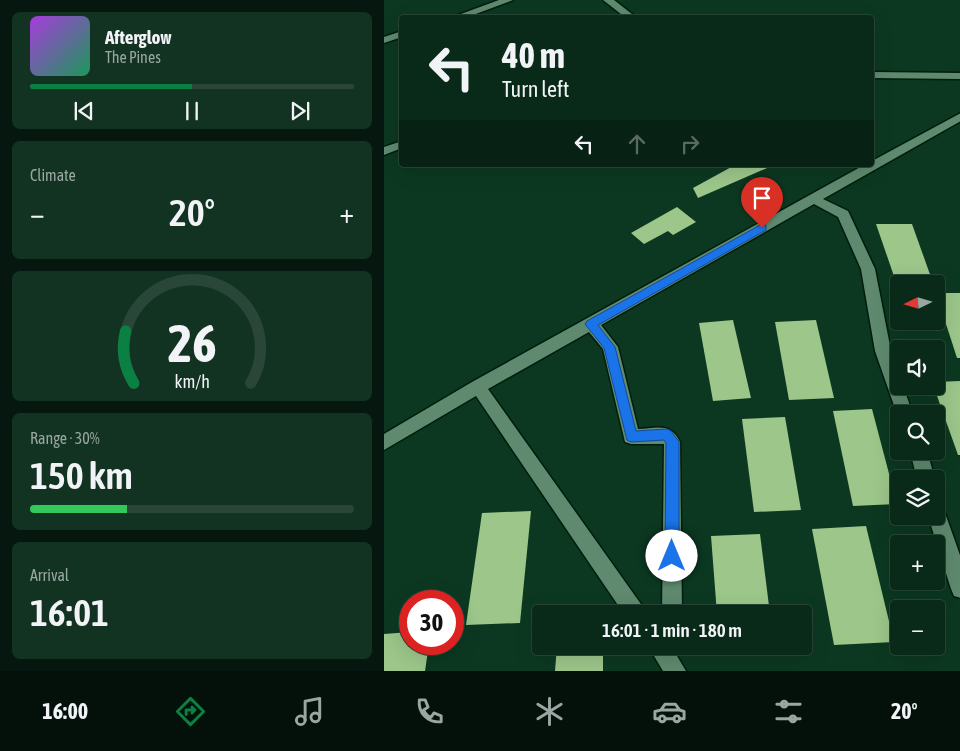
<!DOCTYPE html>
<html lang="en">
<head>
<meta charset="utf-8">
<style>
  body { margin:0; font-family:"Asap Condensed",sans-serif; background:#123222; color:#f1f3f6; height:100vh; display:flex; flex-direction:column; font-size:19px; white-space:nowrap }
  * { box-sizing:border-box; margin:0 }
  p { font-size:16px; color:#99a7a2 }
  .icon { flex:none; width:28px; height:28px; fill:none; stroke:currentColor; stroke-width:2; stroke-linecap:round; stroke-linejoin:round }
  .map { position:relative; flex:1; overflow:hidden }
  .details { display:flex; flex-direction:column; gap:12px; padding:12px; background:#05170e; width:384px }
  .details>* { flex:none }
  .hud { position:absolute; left:15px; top:15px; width:475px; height:152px; border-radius:5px; box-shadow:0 5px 20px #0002,0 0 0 1px #294638; background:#092a19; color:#f1f3f6; overflow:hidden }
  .needle { width:32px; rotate:265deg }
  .controls { position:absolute; left:506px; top:275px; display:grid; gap:10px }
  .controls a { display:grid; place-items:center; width:55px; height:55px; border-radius:5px; background:#092a19; box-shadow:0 5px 20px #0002,0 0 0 1px #294638; font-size:25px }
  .speed { position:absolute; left:15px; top:590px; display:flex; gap:10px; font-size:25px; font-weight:700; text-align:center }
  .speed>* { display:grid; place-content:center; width:65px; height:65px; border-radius:50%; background:#092a19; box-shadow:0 5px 20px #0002,0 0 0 1px #294638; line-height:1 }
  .speed .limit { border:8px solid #d22; background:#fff; color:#111 }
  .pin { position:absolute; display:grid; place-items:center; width:42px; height:42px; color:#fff; margin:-51px -21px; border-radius:50% 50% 50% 0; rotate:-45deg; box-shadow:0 0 5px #0007 }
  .pin .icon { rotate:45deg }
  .me { position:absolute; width:55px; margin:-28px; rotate:0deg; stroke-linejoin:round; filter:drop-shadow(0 0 4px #0008) }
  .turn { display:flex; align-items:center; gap:18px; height:105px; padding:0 20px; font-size:22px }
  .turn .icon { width:65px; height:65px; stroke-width:2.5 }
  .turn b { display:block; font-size:35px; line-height:42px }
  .lanes { display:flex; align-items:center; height:48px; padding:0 20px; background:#0003; justify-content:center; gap:25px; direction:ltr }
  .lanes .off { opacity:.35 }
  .big { font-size:38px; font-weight:600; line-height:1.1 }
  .details .card { flex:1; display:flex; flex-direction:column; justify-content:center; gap:8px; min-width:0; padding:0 18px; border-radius:8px; background:#123222 }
  .details .dial { align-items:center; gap:0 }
  .dial svg { height:130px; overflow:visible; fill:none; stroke:#294638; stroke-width:7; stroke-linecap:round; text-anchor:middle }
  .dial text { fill:#f1f3f6; stroke:none }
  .song { display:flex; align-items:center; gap:15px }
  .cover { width:60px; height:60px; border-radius:8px; background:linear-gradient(135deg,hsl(280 70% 55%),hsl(150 70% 35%)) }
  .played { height:5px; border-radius:2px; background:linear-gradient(90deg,#0b8043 50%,#294638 50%) }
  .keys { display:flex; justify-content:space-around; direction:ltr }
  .heat { display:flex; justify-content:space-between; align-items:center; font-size:28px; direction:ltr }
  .charge { height:8px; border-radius:4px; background:linear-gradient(90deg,#34c759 30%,#294638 0) }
  .trip { position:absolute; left:148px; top:605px; width:280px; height:50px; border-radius:5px; background:#092a19; box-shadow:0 5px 20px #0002,0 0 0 1px #294638; font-weight:600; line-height:50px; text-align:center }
  .menu { display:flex; height:80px; justify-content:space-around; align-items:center; background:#04110a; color:#99a7a2 }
  .menu .icon { width:35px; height:35px }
  .menu .active { color:#0b8043 }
  .menu b { font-size:22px; color:#f1f3f6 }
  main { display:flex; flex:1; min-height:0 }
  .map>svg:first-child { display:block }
  .building { fill:#9cc68a }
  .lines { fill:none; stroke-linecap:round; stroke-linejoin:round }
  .minor-casing { stroke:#001d0d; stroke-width:3 }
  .minor { fill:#5f8a6f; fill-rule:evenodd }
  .route { fill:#1a73e8; stroke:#114b97 }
</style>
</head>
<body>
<main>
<section class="details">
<div class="card">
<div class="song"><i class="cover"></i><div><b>Afterglow</b><p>The Pines</p></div></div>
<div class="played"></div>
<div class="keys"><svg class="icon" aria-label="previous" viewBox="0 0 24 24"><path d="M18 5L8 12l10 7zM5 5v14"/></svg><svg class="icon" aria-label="pause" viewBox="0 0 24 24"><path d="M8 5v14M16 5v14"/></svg><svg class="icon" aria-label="next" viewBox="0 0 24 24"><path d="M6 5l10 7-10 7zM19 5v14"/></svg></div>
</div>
<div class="card"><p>Climate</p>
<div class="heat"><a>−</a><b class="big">20°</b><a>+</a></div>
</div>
<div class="card dial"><svg viewBox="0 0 100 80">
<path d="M14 69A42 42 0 1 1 86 69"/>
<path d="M14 69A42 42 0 0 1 9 37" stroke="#0b8043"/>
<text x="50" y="56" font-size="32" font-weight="700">26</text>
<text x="50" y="72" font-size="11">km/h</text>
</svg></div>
<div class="card"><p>Range · 30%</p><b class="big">150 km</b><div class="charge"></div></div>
<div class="card"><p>Arrival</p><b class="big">16:01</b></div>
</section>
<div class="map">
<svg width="577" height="671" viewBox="0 0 577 671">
  <rect width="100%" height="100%" fill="#0c3821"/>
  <g class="building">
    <path d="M351,165H390L314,198L309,188Z"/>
    <path d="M293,207L312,222L289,235L284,231L260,244L247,233Z"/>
    <path d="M492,224H528L548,280L512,282Z"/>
    <path d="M552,293H577V358H573Z"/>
    <path d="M349,320L367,398L329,401L315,323Z"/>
    <path d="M432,320L450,398L405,400L391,322Z"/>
    <path d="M577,381V455H574L552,393V382Z"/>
    <path d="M488,409L513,504L469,506L449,411Z"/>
    <path d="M401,417L417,510L370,512L358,419Z"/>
    <path d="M147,511L136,623L82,625L98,513Z"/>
    <path d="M482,526L510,642L450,645L428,529Z"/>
    <path d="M376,534L386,614H333L327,536Z"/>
    <path d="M26,632V644H45L41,671H0V634Z"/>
    <path d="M173,646H219V671H171Z"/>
  </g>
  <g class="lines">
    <g class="minor-casing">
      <g id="minor">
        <path d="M115,0H129L81,18H66Z"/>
        <path d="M219,0H230L253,18H242Z"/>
        <path d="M18,31V37L0,43V37Z"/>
        <path d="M488,72L577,73V79L488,78Z"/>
        <path d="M577,113V121L439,199L464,211L491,269L507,351L515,374V386H519L529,414H515V418L513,414L491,351L477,269L454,217L430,204L217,325L234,347L254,429C272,428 287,422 296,442L298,614H278L280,444H247L241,442L219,349L205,332L104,389L259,607L262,614H240L92,396L0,450V434L88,382L480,165H488V161Z"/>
        <path d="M18,141V148L0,155V147Z"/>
        <path d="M526,451H543L551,479H533Z"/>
        <path d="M552,505L558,507L561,513L577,558V598L570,596L567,589L544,516H552Z"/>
        <path d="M264,646H287L302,671H279Z"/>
      </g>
    </g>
    <use href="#minor" class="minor"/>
  </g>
  <path class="route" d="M378,224L382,225V230L214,325L231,347L252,431L283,429L287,431L295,442V556L293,561L288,563L283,561L281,556L282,443L280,440L247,442L243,440L220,348L201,324L203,321Z"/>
</svg>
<div class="controls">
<a><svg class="needle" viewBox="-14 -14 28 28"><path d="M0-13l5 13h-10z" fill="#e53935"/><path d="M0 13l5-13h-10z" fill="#99a7a2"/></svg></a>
<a><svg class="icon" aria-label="sound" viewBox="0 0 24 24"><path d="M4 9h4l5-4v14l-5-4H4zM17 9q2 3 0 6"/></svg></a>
<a><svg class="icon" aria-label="search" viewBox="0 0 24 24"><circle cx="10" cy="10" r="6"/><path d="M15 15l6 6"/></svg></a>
<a><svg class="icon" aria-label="layers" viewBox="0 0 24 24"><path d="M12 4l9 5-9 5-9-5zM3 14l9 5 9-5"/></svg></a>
<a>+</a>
<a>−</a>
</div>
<div class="speed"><div class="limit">30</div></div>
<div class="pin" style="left:378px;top:228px;background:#d93025"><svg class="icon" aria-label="arrive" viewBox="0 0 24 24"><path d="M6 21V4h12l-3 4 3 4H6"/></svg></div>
<svg class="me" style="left:288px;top:556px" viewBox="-20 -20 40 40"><circle r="19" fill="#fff"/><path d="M0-13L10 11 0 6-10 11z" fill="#1a73e8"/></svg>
<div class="trip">16:01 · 1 min · 180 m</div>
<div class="hud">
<div class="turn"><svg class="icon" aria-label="left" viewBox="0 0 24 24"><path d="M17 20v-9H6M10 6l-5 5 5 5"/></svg><div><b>40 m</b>Turn left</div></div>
<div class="lanes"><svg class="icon" aria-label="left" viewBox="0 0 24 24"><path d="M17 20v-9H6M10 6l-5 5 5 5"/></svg><svg class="icon off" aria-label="ahead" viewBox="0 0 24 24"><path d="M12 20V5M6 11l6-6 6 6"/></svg><svg class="icon off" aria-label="right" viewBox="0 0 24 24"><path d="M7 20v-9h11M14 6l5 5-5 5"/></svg></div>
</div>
</div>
</main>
<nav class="menu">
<b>16:00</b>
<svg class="icon active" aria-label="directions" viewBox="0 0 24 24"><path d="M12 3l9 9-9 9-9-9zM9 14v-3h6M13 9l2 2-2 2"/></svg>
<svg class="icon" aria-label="music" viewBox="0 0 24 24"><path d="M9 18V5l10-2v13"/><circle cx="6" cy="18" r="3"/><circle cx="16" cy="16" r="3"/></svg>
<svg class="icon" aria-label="phone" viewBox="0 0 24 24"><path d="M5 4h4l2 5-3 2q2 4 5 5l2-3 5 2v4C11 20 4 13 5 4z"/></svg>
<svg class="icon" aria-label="climate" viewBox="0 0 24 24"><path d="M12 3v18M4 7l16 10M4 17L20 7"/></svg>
<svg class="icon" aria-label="car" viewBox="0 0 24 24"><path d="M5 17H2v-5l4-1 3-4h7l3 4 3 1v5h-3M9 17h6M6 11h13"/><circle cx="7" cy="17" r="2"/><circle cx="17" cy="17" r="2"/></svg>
<svg class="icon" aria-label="filters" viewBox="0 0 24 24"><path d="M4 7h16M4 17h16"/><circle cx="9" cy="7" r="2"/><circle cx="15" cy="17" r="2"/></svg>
<b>20°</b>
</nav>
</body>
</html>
